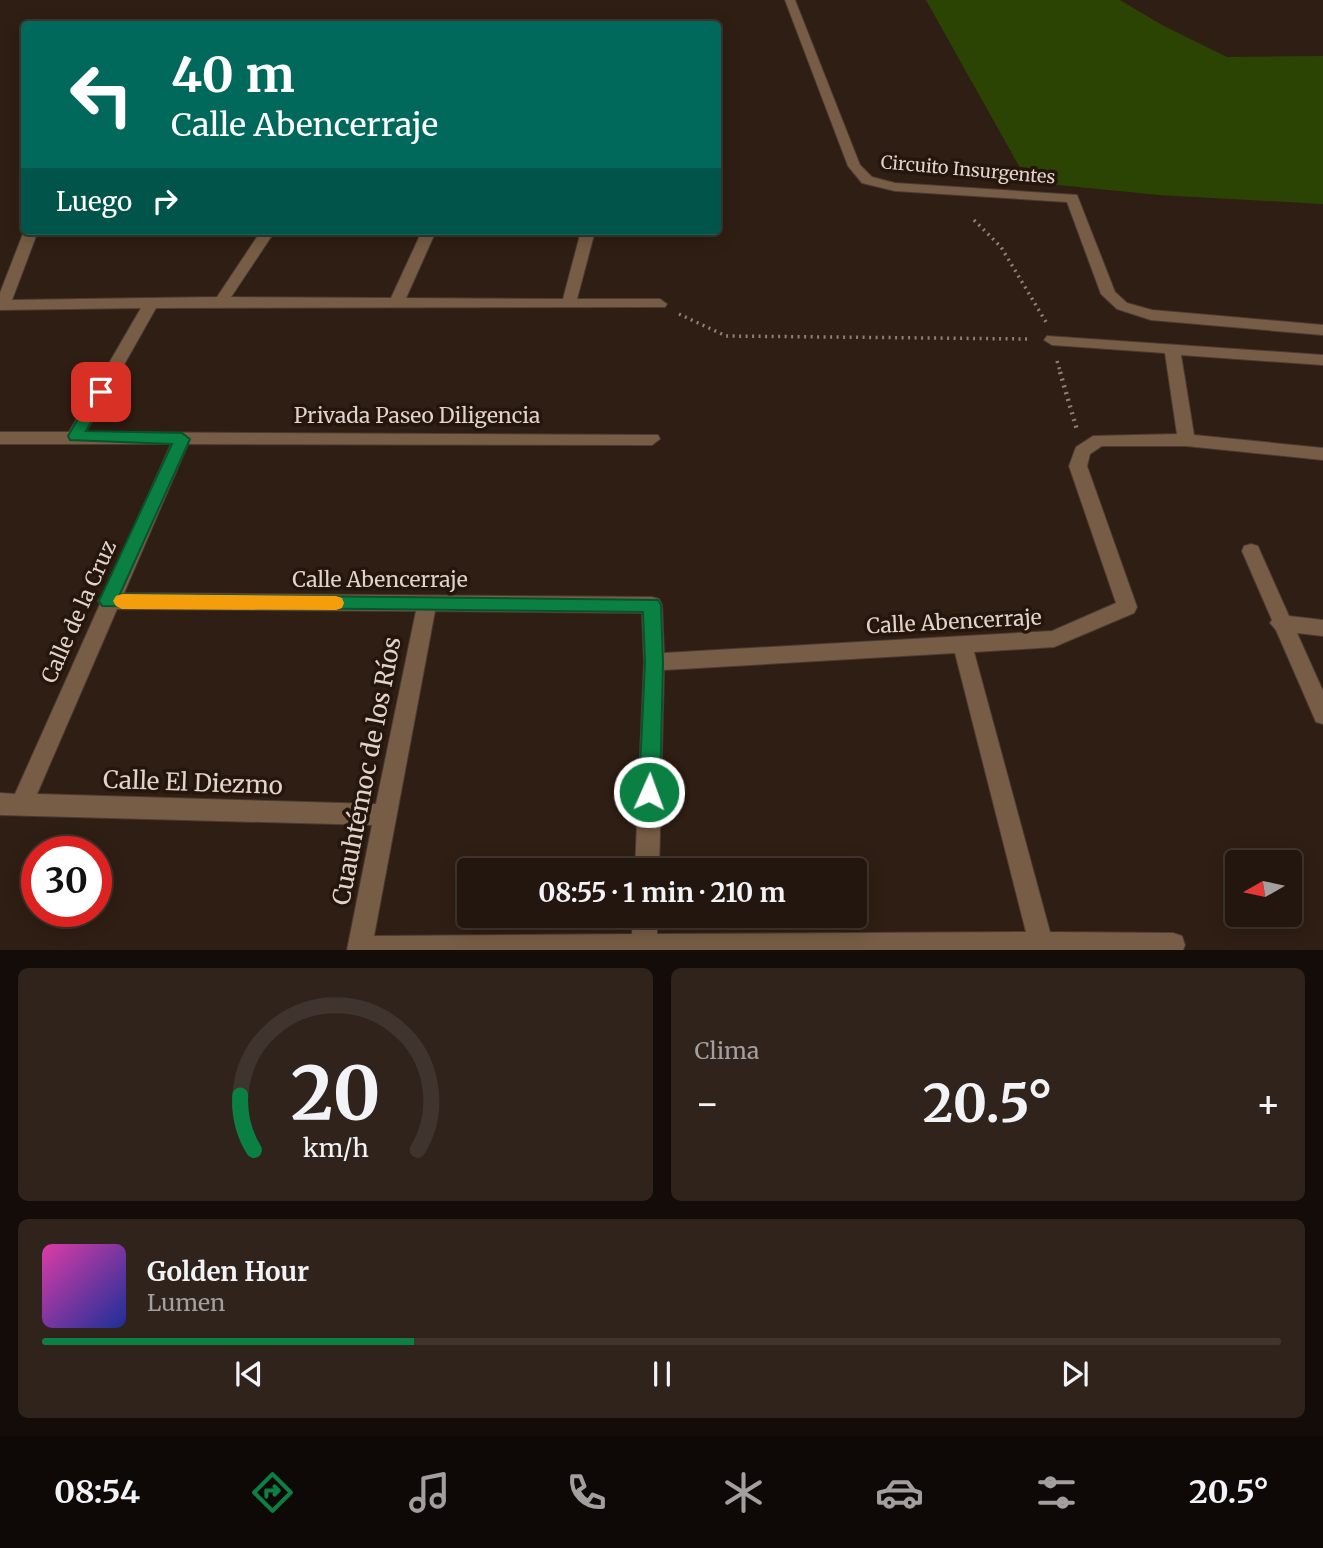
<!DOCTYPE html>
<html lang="es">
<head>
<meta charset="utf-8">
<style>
  body { margin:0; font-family:Merriweather,serif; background:#2f231c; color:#f1f3f6; height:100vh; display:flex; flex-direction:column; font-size:26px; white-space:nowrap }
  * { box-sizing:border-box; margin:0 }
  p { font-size:23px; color:#a39f9e }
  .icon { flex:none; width:38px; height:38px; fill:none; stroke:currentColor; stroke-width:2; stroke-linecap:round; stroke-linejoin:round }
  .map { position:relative; height:950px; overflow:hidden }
  .sheet { display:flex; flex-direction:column; gap:18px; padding:18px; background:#130c08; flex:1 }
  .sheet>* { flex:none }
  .banner { position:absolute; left:21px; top:21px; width:700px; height:214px; border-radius:7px; box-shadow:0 4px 18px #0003,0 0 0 2px #40352e; background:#00695c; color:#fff; overflow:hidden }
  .needle { width:46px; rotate:261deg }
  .tools { position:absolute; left:1225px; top:850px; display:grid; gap:14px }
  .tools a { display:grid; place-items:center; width:77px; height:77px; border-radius:7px; background:#23160e; box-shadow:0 4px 18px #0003,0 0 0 2px #40352e; font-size:35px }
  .speed { position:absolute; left:21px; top:836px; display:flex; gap:14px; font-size:35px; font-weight:700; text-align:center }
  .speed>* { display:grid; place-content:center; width:91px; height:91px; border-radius:50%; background:#23160e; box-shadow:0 4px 18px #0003,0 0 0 2px #40352e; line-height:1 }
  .speed .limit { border:10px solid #d22; background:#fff; color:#111 }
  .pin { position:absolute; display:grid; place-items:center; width:60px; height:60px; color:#fff; margin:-30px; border-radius:14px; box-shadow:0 4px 10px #0006 }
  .me { position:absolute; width:77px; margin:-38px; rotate:2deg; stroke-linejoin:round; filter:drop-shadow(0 0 5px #0008) }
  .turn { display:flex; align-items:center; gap:24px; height:147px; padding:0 35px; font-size:32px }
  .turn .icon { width:91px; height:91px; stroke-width:2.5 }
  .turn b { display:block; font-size:49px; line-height:60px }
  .then { display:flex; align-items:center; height:66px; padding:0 35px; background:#0003; gap:14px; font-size:26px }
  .big { font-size:52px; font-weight:700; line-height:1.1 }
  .sheet .tile { flex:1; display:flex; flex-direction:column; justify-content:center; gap:10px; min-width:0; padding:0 24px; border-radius:10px; background:#2f231c }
  .sheet .dial { align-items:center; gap:0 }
  .dial svg { height:182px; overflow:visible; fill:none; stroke:#40352e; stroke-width:7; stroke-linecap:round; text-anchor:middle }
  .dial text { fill:#f1f3f6; stroke:none }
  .song { display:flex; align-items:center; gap:21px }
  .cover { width:84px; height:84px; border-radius:10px; background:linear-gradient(135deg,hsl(320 70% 55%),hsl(230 70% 35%)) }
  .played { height:7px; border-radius:4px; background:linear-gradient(90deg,#0b8043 30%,#40352e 30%) }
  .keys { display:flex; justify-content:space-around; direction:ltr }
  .heat { display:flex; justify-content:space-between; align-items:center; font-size:38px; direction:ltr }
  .sheet .tiles { flex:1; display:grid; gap:18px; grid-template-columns:1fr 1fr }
  .tile:last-child { grid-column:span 2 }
  .trip { position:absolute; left:457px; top:858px; width:410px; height:70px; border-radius:7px; background:#23160e; box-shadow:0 4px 18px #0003,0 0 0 2px #40352e; font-weight:700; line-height:70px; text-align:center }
  .tabs { display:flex; height:112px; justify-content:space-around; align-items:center; background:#0e0906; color:#a39f9e }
  .tabs .icon { width:49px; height:49px }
  .tabs .on { color:#0b8043 }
  .tabs b { font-size:32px; color:#f1f3f6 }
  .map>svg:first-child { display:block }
  .green { fill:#2b4403 }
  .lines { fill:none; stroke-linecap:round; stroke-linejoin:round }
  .minor-casing { stroke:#4b3b31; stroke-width:2 }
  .path-far1 { stroke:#8d7f76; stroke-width:3.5; stroke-dasharray:2 4.5; stroke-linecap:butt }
  .path { stroke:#8d7f76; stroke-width:4.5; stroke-dasharray:2 5; stroke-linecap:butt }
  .minor { fill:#775d45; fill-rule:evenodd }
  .route { fill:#0b8043; stroke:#07532c; stroke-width:2 }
  .slow { fill:#f59e0b }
  .labels { text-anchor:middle; stroke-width:7; stroke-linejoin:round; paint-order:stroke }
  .far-street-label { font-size:18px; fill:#dfd3cc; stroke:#25150a }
  .street-label { font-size:21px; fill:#dfd3cc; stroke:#25150a }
  .near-street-label { font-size:24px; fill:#dfd3cc; stroke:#25150a }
</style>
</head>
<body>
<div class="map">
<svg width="1323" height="950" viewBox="0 0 1323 950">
  <rect width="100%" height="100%" fill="#2f1e13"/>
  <path class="green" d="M926,0H1120L1162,25L1227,57L1323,56V204L1159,195L1028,182Z"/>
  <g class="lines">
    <g class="minor-casing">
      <g id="minor">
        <path d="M785,0H795L860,165L872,177L895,183L1077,195L1115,292L1127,303L1152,310L1323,325V335L1151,320L1117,309L1101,294L1067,202L895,191L862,183L848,166Z"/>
        <path d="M24,231H38L12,300L217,297L261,231H275L231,297L391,298L422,231H436L406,298L563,299L581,231H595L577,299H660L667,304L665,307L156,308L86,432L658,435L660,439L652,445L188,444L124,593L652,597L659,599L662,605L664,653L1052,631L1116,603L1069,466L1076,447L1093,436L1177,434L1165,353L1052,345L1044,340L1047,336L1323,355V365L1181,355L1194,435L1323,448V460L1186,446H1102L1090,454L1087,466L1137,607L1134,613L1054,647L974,652L1050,932L1173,933L1182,936L1185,945L1183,950H347L372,825L0,815V793L15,794L100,604L98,601L104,594L171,444H0V432H69L141,308L0,310V293ZM117,609L416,611L376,804L37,794ZM435,611L642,613L644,662L635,870H659L664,670L955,653L1026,932L657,934V915H633L632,934L374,936Z"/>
        <path d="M1251,544L1258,546L1260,551L1289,616L1323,620V636L1297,633L1323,691V724L1316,722L1276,630L1270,623L1272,620L1242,551L1244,546Z"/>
      </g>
    </g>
    <g class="path-far1">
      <path d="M974,220L1001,247L1046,322"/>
      <path d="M679,314L726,336L1030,339"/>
      <path d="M1057,361L1061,374"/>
    </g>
    <path class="path" d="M1060,372L1077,430"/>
    <use href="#minor" class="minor"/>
  </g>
  <path class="route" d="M101,387L108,392L86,431L182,433L190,439L120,594L658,600L661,605L663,662L660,792L657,798L649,801L642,798L639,792L645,662L643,612L102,606L99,601L172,444L70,440L68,436L96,388Z"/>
  <path class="slow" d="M122,594L336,596L342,598L344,603L342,608L336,610L122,609L116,606L113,601L116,596Z"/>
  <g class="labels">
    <g class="far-street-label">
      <text transform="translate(968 170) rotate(5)" y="6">Circuito Insurgentes</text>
    </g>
    <g class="street-label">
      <text x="417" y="423">Privada Paseo Diligencia</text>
      <text x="380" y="587">Calle Abencerraje</text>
      <text transform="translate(79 612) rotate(-66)" y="7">Calle de la Cruz</text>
      <text transform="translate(954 622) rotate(-3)" y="7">Calle Abencerraje</text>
    </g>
    <g class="near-street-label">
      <text transform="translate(367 771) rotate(-79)" y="8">Cuauhtémoc de los Ríos</text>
      <text transform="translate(193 783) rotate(2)" y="8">Calle El Diezmo</text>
    </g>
  </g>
</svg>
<div class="tools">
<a><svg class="needle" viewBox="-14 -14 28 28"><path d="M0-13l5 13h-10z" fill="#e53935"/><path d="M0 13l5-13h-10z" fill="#a39f9e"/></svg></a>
</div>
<div class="speed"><div class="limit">30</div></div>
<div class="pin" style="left:101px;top:392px;background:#d93025"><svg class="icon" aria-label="arrive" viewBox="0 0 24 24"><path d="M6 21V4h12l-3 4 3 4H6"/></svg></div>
<svg class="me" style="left:649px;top:792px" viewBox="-20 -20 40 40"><circle r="17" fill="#0b8043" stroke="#fff" stroke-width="3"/><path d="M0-11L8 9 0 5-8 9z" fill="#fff"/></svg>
<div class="trip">08:55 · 1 min · 210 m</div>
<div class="banner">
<div class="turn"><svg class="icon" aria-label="left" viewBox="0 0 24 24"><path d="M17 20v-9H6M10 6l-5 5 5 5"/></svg><div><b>40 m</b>Calle Abencerraje</div></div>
<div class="then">Luego<svg class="icon" aria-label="right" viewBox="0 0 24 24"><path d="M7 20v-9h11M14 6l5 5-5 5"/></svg></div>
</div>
</div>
<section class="sheet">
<div class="tiles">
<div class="tile dial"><svg viewBox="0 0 100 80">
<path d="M14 69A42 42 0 1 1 86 69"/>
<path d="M14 69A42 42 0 0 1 8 45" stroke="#0b8043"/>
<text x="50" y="56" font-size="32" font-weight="700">20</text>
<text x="50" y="72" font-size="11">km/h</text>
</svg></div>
<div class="tile"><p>Clima</p>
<div class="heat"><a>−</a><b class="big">20.5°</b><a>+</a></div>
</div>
<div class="tile">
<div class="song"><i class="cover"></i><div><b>Golden Hour</b><p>Lumen</p></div></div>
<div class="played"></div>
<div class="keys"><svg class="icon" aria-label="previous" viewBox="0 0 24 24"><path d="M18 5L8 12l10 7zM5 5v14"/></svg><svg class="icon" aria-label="pause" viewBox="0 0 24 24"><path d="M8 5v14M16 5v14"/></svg><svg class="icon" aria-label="next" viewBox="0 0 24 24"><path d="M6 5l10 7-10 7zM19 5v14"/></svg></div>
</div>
</div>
</section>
<nav class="tabs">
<b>08:54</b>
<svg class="icon on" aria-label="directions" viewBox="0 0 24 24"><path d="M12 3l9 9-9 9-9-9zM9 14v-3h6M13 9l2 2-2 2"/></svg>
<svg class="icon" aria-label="music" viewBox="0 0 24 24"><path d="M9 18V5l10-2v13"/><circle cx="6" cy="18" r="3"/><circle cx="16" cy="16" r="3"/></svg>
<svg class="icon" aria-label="phone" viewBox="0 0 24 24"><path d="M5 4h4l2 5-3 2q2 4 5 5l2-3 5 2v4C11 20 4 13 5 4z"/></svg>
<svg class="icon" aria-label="climate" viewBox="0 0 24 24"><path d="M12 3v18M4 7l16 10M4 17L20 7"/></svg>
<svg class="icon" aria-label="car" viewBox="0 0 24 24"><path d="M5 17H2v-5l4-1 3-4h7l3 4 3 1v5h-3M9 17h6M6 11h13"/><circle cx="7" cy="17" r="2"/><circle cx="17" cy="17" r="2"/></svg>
<svg class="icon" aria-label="filters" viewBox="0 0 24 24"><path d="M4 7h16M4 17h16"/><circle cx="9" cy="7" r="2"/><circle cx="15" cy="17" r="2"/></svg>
<b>20.5°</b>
</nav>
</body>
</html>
